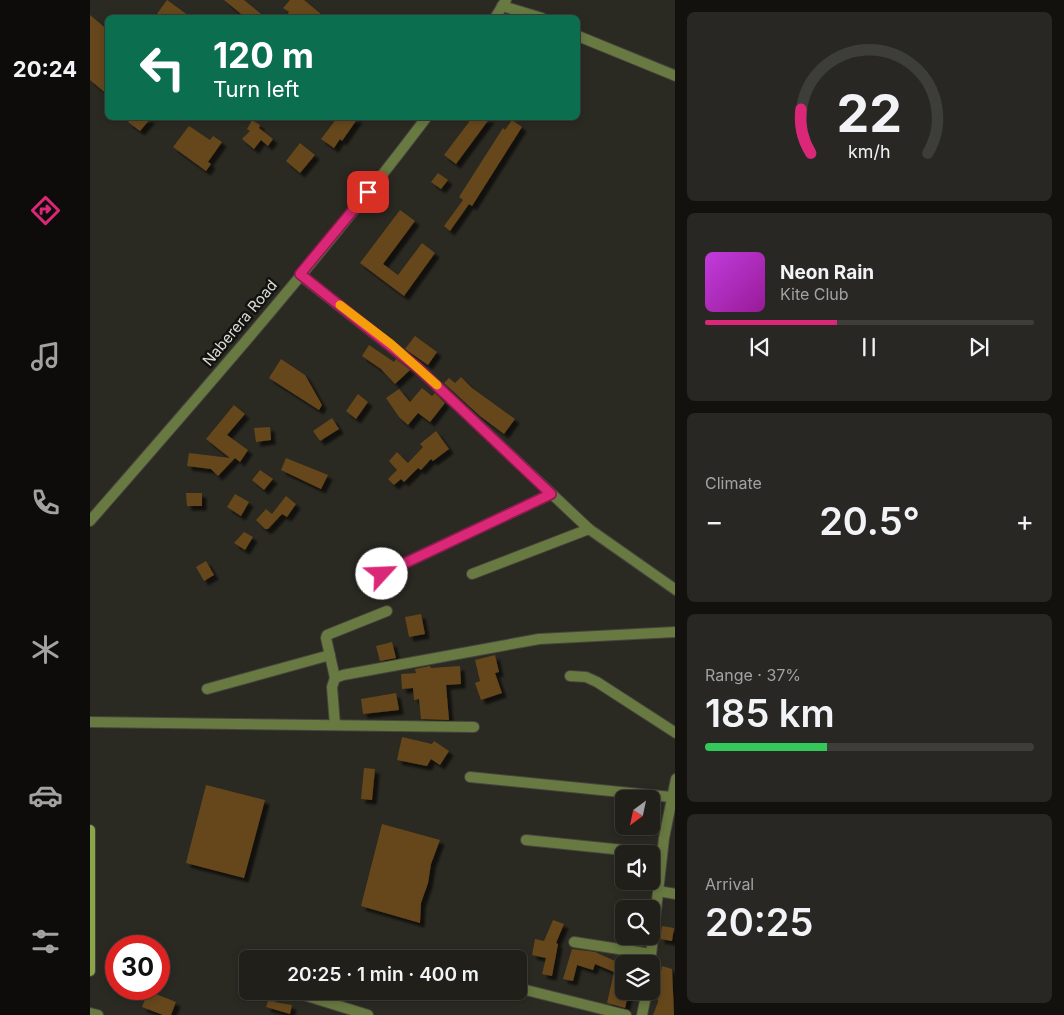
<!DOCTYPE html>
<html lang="en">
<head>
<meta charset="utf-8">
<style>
  body { margin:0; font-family:Inter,sans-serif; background:#282723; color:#f1f3f6; height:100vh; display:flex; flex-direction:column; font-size:19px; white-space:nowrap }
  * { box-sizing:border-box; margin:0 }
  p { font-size:16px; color:#a2a2a2 }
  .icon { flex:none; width:28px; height:28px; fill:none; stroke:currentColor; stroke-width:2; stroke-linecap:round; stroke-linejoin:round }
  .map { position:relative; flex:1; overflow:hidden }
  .details { display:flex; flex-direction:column; gap:12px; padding:12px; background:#12110e; width:389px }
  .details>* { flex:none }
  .banner { position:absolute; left:15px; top:15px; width:475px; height:105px; border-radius:8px; box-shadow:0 2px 8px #0003,0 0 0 1px #3d3d39; background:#0b6e4f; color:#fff; overflow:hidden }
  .needle { width:32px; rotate:213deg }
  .buttons { position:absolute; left:525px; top:790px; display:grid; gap:10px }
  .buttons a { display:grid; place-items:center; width:45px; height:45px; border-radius:8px; background:#201f1a; box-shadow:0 2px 8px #0003,0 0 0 1px #3d3d39; font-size:25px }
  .speed { position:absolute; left:15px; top:935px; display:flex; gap:10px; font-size:25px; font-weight:700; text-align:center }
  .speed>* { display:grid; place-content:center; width:65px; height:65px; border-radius:50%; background:#201f1a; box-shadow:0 2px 8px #0003,0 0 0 1px #3d3d39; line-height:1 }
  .speed .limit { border:8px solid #d22; background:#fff; color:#111 }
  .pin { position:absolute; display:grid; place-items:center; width:42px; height:42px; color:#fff; margin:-21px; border-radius:10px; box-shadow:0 2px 8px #0006 }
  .me { position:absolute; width:55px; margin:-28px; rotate:65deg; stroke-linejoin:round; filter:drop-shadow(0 0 4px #0008) }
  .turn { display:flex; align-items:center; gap:18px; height:105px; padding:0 25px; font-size:22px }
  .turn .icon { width:65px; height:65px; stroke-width:2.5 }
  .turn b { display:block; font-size:35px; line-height:42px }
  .big { font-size:38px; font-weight:600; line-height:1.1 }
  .details .widget { flex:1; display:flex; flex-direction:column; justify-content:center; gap:8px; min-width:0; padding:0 18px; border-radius:8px; background:#282723 }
  .details .dial { align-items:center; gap:0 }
  .dial svg { height:130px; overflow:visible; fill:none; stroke:#3d3d39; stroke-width:7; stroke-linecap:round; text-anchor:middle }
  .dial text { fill:#f1f3f6; stroke:none }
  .song { display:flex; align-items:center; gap:15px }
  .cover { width:60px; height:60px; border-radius:8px; background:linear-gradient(135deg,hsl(290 70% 55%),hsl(300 70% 35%)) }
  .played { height:5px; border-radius:2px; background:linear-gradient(90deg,#db2777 40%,#3d3d39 40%) }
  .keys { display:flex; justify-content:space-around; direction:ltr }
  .heat { display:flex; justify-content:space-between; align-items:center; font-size:28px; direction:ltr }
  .charge { height:8px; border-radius:4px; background:linear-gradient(90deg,#34c759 37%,#3d3d39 0) }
  .trip { position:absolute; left:149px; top:950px; width:288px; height:50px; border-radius:8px; background:#201f1a; box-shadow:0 2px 8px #0003,0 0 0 1px #3d3d39; font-weight:600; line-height:50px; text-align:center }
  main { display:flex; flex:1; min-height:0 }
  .tab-bar { display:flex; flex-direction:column; width:90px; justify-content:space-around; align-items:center; background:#0d0c0a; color:#a2a2a2 }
  .tab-bar .icon { width:35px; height:35px }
  .tab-bar .active { color:#db2777 }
  .tab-bar b { font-size:22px; color:#f1f3f6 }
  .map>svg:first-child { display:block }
  .building { fill:#66471a; filter:url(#shadow) }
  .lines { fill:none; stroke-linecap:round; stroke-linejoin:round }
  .minor-casing { stroke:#46453f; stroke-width:12 }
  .tertiary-casing { stroke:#46453f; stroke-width:12 }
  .secondary-casing { stroke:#46453f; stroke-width:12 }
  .minor { stroke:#687941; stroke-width:10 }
  .tertiary { stroke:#687941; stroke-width:10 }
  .secondary { stroke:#8ba648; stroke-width:10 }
  .route-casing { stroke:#8e194d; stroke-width:12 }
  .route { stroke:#db2777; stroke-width:9 }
  .slow { stroke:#f59e0b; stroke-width:9 }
  .labels { text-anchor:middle; stroke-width:5; stroke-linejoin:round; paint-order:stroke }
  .street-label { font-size:15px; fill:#dcdbd7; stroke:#12120f }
</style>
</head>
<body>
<main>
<nav class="tab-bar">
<b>20:24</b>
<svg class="icon active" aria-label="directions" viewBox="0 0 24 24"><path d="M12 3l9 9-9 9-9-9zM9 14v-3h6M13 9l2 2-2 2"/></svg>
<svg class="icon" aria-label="music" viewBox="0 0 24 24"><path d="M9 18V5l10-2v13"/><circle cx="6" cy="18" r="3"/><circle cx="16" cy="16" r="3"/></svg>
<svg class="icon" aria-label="phone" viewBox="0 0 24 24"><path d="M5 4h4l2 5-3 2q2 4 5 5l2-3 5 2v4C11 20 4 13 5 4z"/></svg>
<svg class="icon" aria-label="climate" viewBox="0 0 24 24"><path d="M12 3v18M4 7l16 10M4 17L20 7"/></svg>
<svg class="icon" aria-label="car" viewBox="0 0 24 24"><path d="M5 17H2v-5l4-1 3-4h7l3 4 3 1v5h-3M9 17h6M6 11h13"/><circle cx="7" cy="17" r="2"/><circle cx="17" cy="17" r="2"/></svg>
<svg class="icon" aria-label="filters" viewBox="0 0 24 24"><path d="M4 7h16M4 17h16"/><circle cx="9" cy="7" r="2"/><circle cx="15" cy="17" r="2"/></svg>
</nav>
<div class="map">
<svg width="586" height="1015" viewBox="0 0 586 1015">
  <defs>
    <filter id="shadow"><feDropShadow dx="4.5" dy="4.5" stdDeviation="1" flood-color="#0009"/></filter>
  </defs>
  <rect width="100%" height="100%" fill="#2a2922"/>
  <g class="building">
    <path d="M77,0L102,18H64Z"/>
    <path d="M134,0H154L176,18H156Z"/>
    <path d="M200,0H214L236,18H195L199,12L193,8Z"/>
    <path d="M0,15L18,30V95L0,80Z"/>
    <path d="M42,118H61L50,131L38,122Z"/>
    <path d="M247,118H268L252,141L250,139L244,148L231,139Z"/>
    <path d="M382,118H400L366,164L354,155Z"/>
    <path d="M162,120L170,125L169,128L183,139L178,146L171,140L164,149L152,139L160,131L157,129Z"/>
    <path d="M422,120L432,127L382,206L379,204L360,231L354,226L373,200L369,197L413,128L415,130Z"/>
    <path d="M99,126L120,140L123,136L132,142L118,162L121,164L116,171L83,147Z"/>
    <path d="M210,143L225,155L210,173L196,161Z"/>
    <path d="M348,173L358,180L351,189L341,182Z"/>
    <path d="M310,210L325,221L293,264L308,275L332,243L345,253L314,296L270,263Z"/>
    <path d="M325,336L347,352L338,365L315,349Z"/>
    <path d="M279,345L304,362L306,359L320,370L305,384L291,369L272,356Z"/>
    <path d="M191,359L215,375L232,405L229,410L179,378Z"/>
    <path d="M371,377L382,388L425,419L414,434L390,416L354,383L359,378L365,383Z"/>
    <path d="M332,388L342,396L345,393L355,403L340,422L328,413L318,425L309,417L296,398L309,389L320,402Z"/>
    <path d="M268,394L278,402L266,419L256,411Z"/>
    <path d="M144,405L155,414L137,435L158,450L150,462L145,458L128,476L121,469L97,466L99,453L140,458L116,439Z"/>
    <path d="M242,418L249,429L230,441L223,431Z"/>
    <path d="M180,427L181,440L166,442L164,428Z"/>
    <path d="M346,431L359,449L343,461L341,459L331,470L328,468L314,482L311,479L304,485L298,479L307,470L299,461L307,452L318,463L333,447L330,444Z"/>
    <path d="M196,458L238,475L231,489L191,470Z"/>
    <path d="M170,470L183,479L174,490L162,480Z"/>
    <path d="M96,493H112V506H97Z"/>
    <path d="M145,494L159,502L151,516L137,507Z"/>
    <path d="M196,496L206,504L197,517L192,514L178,529H175L166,520L176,509L182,514Z"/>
    <path d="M154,532L163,537L155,550L144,543Z"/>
    <path d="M116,561L124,575L114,581L106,567Z"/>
    <path d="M331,614L335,634L319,637L315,617Z"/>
    <path d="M302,642L306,658L290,661L286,646Z"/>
    <path d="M405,655L409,672L405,673L412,693L391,700L385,683L390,681L385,660Z"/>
    <path d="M340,666L341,668L370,666L371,684L356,685L359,720L331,719L329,699L324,700L323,688L312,689L311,674L326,673L325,669Z"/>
    <path d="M306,693L309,710L273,714L271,699Z"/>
    <path d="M312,737L342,744L344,741L359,751L350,765L341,759L337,766L307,760Z"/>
    <path d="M274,768L285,769L282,800L271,799Z"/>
    <path d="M116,785L175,800L154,878L96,863Z"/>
    <path d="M292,824L350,840L341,864L338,883L331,903L330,923L271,906Z"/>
    <path d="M463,920L474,924L466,943L468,944L462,976L452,974L456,958L442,955L445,939L454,941Z"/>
    <path d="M572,926L584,928L582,941L570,939Z"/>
    <path d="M482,949L505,952L534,965V991H539L535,1008L517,1003L524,972L505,964L503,970L487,965L483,981L473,979Z"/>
    <path d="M572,966L582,969L584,1015H563L568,1002V986Z"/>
    <path d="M58,991L86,1002L81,1015H73L52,1007Z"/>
    <path d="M178,1001L202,1005L200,1014L176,1007Z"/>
  </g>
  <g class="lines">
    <g class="minor-casing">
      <g id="minor">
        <path d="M412,6L452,18"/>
        <path d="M488,36L586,76"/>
        <path d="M210,275L328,368L499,529L586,590"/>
        <path d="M292,574L461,494"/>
        <path d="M382,574L499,529"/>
        <path d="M480,676L496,677L507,682L586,733"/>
        <path d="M245,678L236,638L237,635L297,611"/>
        <path d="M117,689L240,655"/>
        <path d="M0,722L384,727"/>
        <path d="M245,725L242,687L245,678L253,675L449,639L586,632"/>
        <path d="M380,777L581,797"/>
        <path d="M436,840L572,854"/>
        <path d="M568,891L586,894"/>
        <path d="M484,942L561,954"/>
        <path d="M560,964L574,838L586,779"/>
        <path d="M428,988L536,1015"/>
        <path d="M201,991L278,1015"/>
        <path d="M183,996L195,991"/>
        <path d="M0,1013L8,1015"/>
        <path d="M552,1015L557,991"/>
      </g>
    </g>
    <g class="tertiary-casing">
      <g id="tertiary">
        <path d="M405,18L416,0"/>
        <path d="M0,521C115,389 231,257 336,118"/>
      </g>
    </g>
    <g class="secondary-casing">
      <path id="secondary" d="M0,830V971"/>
    </g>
    <use href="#minor" class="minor"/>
    <use href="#tertiary" class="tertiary"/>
    <use href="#secondary" class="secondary"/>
  </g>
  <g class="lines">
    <g class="route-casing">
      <path id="route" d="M278,192L210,274L328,368L461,494L292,574"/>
    </g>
    <use href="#route" class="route"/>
    <path class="slow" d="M250,305L301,344L347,385"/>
  </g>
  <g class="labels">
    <g class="street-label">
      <text transform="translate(150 323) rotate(-50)" y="5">Naberera Road</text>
    </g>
  </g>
</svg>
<div class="buttons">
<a><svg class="needle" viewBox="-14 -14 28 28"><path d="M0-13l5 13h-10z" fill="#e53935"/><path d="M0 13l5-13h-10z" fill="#a2a2a2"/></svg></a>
<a><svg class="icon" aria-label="sound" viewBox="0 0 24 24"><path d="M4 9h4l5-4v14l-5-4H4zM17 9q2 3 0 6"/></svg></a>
<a><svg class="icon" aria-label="search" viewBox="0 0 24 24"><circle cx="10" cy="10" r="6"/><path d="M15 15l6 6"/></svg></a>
<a><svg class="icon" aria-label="layers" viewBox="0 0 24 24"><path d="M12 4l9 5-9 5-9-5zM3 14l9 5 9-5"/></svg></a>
</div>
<div class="speed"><div class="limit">30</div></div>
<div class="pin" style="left:278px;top:192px;background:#d93025"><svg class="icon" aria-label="arrive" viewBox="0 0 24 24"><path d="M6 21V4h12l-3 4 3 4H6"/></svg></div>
<svg class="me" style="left:292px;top:574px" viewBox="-20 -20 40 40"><circle r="19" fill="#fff"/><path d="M0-13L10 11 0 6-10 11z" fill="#db2777"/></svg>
<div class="trip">20:25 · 1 min · 400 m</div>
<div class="banner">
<div class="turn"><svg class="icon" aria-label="left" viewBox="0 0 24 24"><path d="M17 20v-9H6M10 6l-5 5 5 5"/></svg><div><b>120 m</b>Turn left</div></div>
</div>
</div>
<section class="details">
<div class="widget dial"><svg viewBox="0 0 100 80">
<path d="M14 69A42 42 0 1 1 86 69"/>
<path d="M14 69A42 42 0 0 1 8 42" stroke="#db2777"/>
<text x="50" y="56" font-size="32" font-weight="700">22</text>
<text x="50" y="72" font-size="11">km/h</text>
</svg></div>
<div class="widget">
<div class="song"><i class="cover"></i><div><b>Neon Rain</b><p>Kite Club</p></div></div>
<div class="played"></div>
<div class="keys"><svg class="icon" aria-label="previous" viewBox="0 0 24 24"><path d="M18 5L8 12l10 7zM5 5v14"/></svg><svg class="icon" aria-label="pause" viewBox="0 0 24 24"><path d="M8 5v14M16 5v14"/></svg><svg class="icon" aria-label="next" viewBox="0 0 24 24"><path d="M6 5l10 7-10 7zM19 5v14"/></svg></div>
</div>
<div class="widget"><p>Climate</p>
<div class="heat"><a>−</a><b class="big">20.5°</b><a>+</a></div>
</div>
<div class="widget"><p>Range · 37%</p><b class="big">185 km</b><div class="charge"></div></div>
<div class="widget"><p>Arrival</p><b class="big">20:25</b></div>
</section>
</main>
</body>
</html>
